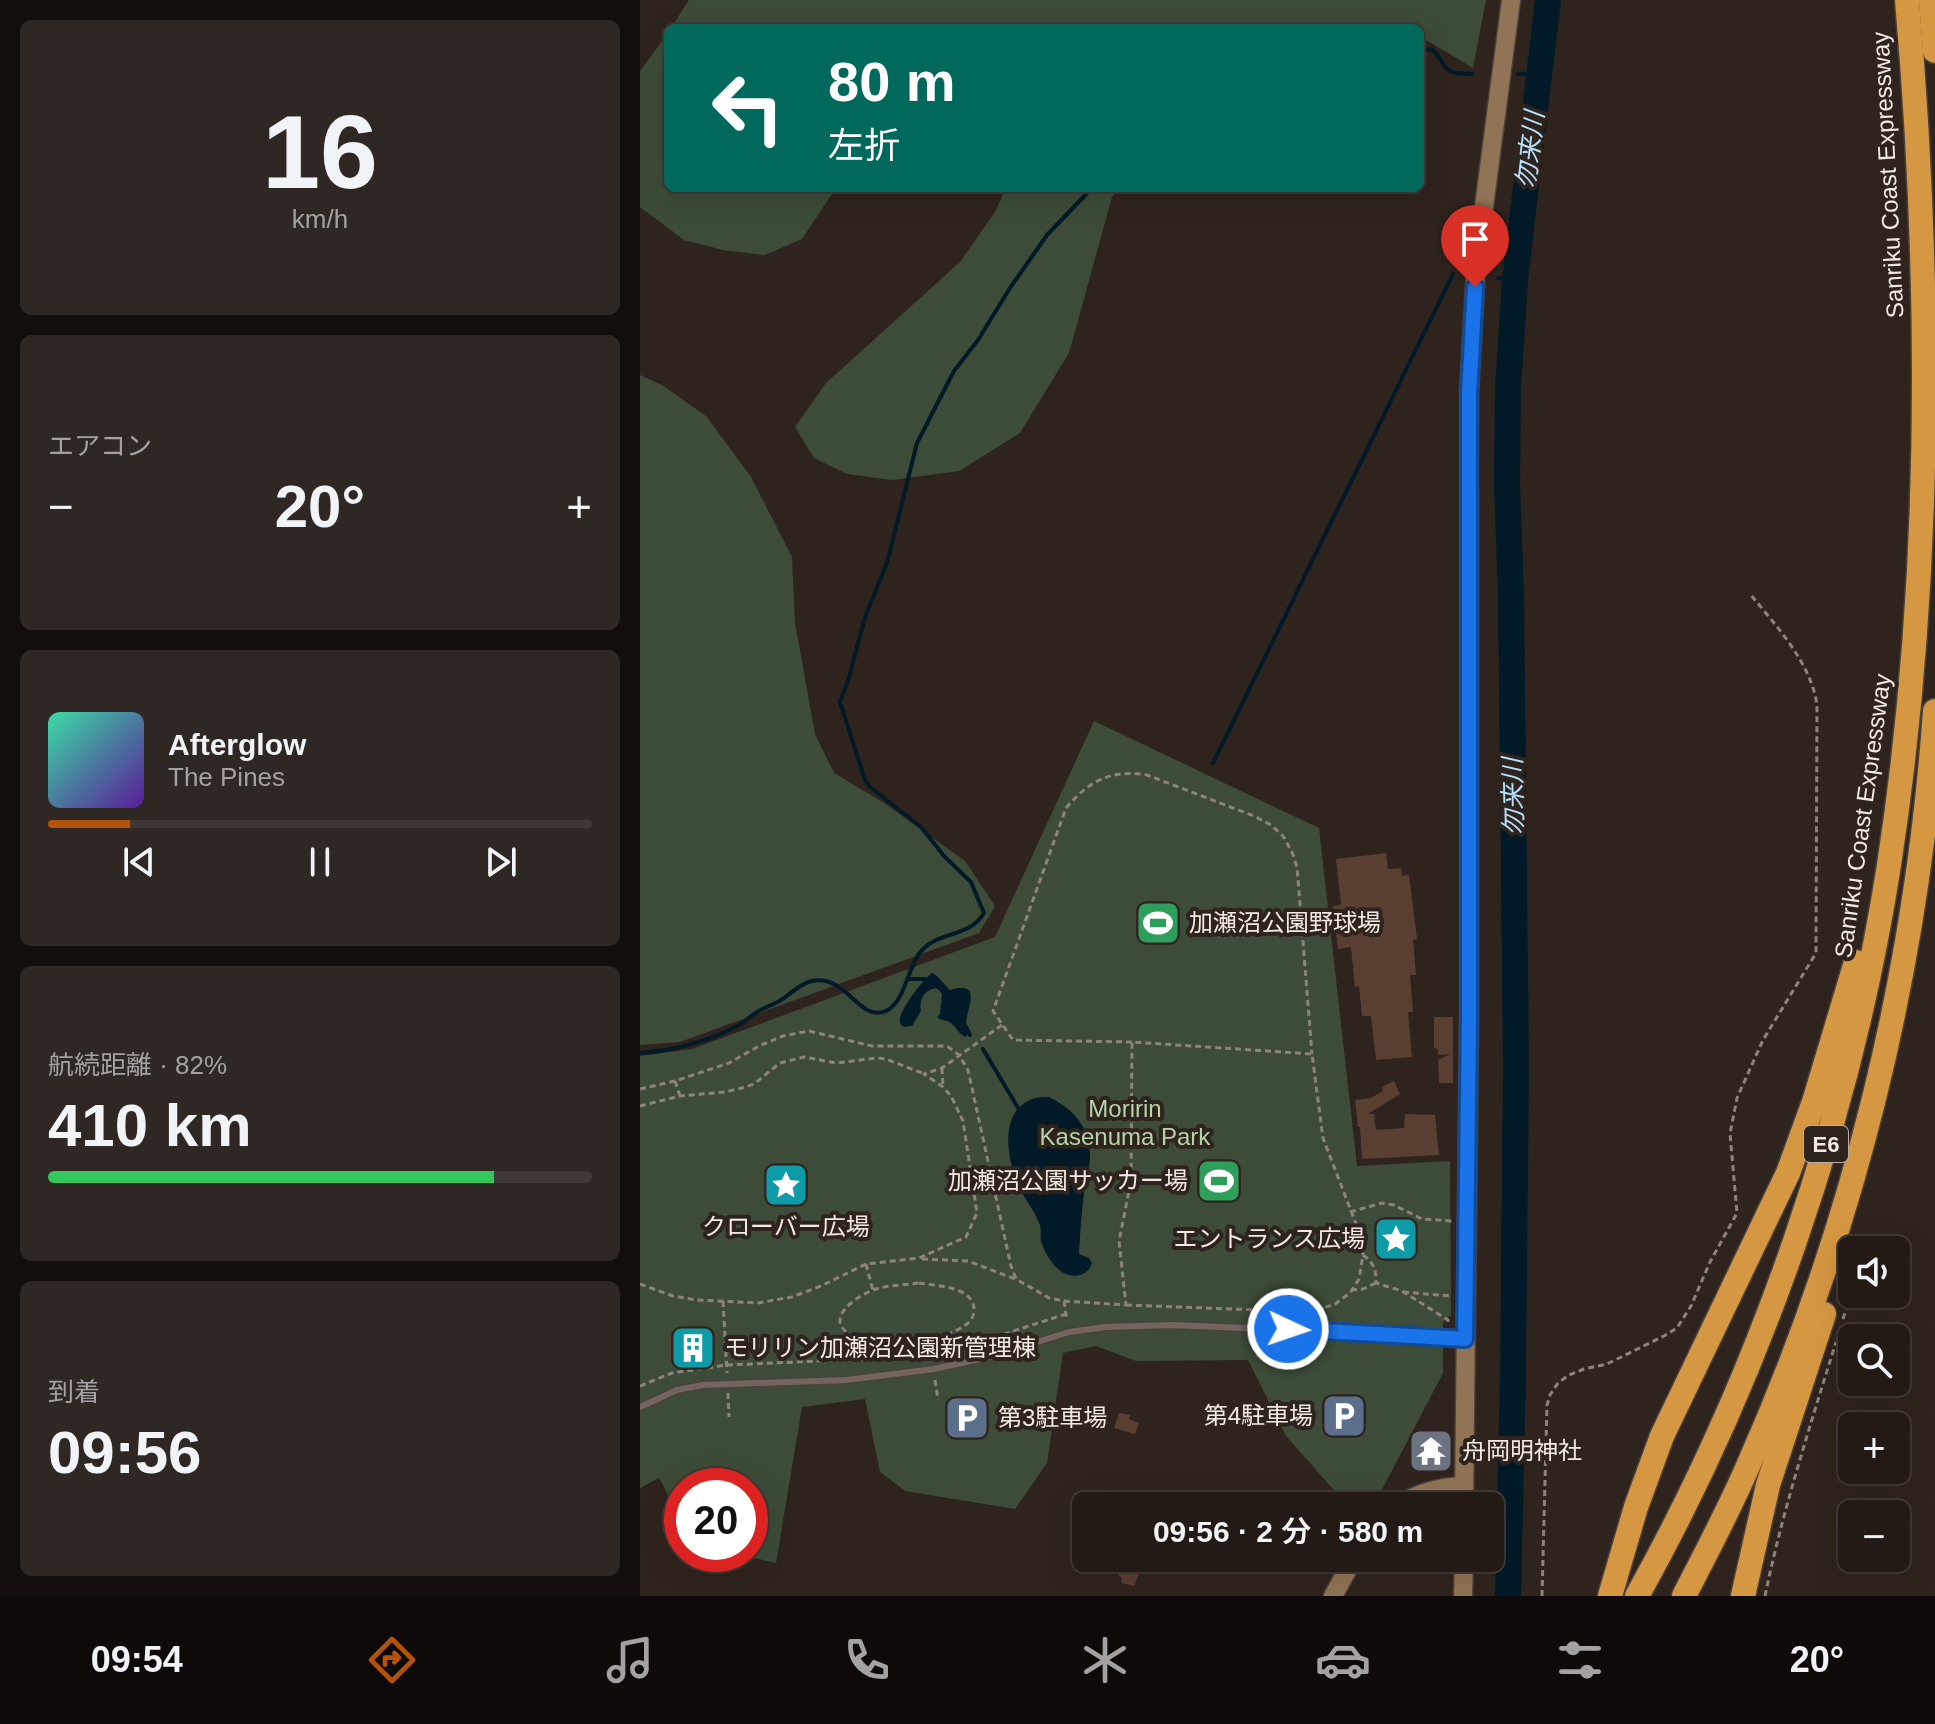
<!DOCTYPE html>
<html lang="ja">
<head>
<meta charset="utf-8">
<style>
  body { margin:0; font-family:Helvetica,"Noto Sans JP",sans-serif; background:#2f2723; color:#f1f3f6; height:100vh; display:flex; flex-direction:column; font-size:30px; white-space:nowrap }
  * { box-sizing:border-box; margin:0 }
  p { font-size:26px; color:#a3a1a1 }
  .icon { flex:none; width:44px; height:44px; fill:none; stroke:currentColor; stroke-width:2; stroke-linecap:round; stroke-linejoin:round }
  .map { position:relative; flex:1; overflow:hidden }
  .panel { display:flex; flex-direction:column; gap:20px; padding:20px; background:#130e0c; width:640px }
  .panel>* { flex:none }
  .guide { position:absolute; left:24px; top:24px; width:760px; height:168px; border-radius:12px; box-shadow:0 8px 32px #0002,0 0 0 2px #403835; background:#00695c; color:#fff; overflow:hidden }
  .fabs { position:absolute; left:1198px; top:1236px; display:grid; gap:16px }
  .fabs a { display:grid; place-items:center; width:72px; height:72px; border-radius:12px; background:#231a16; box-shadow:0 8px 32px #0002,0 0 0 2px #403835; font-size:40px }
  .speed { position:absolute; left:24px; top:1468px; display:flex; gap:16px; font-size:40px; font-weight:700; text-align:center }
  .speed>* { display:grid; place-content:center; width:104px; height:104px; border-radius:50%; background:#231a16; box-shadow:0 8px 32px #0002,0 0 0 2px #403835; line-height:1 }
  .speed .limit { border:12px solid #d22; background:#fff; color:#111 }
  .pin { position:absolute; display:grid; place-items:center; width:68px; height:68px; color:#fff; margin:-82px -34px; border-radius:50% 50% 50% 0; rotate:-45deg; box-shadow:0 0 8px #0007 }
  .pin .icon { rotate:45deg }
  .me { position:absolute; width:88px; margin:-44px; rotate:93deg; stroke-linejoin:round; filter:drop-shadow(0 0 6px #0008) }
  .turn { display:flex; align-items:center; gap:28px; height:168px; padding:0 32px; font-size:36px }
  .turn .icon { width:104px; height:104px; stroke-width:2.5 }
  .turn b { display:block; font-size:56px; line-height:68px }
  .big { font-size:60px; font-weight:600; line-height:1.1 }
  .panel .widget { flex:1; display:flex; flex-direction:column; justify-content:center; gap:12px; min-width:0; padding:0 28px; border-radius:12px; background:#2f2723 }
  .panel .dial { align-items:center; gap:0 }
  .dial b { font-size:104px; line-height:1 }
  .song { display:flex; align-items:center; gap:24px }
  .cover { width:96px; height:96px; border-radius:12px; background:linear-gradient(135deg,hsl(160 70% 55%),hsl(270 70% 35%)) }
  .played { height:8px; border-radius:4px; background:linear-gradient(90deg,#b45309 15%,#403835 15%) }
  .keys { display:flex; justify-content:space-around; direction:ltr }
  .heat { display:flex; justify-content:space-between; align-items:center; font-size:44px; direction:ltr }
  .charge { height:12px; border-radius:6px; background:linear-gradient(90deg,#34c759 82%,#403835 0) }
  .trip { position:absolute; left:432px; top:1492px; width:432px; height:80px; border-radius:12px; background:#231a16; box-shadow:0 8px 32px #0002,0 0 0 2px #403835; font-weight:600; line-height:80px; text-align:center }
  .menu { display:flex; height:128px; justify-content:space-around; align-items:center; background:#0e0a09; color:#a3a1a1 }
  .menu .icon { width:56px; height:56px }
  .menu .on { color:#b45309 }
  .menu b { font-size:36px; color:#f1f3f6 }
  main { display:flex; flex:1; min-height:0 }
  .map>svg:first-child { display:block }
  .green { fill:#3c4c38 }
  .water { fill:#021a28 }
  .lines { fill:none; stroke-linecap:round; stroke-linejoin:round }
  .stream { stroke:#021a28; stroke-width:4 }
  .river { stroke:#021a28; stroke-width:26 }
  .building { fill:#593f32 }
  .lane-casing { stroke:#4b413c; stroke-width:9 }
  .secondary-casing { stroke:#4b413c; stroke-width:21 }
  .highway-casing { stroke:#4b413c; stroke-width:27 }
  .path { stroke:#8d837d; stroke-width:3; stroke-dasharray:6 4; stroke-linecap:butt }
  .lane { stroke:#73655e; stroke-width:6 }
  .secondary { stroke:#917456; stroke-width:18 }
  .highway { stroke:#d69742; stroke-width:24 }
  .route-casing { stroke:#114b97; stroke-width:20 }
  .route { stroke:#1a73e8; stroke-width:14 }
  .labels { text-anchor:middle; stroke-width:8; stroke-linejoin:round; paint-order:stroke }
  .shield { fill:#2f231d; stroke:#b8aea9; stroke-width:2 }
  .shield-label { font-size:22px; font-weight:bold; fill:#f2e9e5 }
  .street-label { font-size:24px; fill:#f2e9e5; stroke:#2f231d }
  .poi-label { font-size:24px; fill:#f2e9e5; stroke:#2f231d; text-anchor:start }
  .park-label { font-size:24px; fill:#b2d5a8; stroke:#2f231d }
  .water-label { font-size:26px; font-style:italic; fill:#b6dffa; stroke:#2f231d }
</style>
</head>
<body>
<main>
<section class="panel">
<div class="widget dial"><b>16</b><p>km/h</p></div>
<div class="widget"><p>エアコン</p>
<div class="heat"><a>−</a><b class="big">20°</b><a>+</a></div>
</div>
<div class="widget">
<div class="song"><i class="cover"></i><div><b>Afterglow</b><p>The Pines</p></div></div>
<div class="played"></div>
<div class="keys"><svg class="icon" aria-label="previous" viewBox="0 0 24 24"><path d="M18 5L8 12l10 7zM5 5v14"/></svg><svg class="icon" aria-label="pause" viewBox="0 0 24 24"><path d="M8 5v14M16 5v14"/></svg><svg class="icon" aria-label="next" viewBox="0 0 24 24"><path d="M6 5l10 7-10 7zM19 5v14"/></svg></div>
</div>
<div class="widget"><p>航続距離 · 82%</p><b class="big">410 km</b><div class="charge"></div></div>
<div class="widget"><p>到着</p><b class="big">09:56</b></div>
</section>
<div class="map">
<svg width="1295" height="1596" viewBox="0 0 1295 1596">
  <rect width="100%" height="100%" fill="#2f231d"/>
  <g class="green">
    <path d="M49,0H846L833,68L786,40L780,44V28H31Z"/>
    <path d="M28,33V188H196L162,239L125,255L83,250L44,240L0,207V71Z"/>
    <path d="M366,188H478L472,197L429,353L380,433L319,471L252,480L207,474L174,458L155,427L186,383L320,262L355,212Z"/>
    <path d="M0,375L22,385L66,416L111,477L152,557L155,623L175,734L194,773L244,803L325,861L355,906L339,933L40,1042L0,1045Z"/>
    <path d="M454,721L679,828L717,1166L810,1161L811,1315L803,1322V1373L735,1503L707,1505L646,1436L608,1360L496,1361L456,1346L423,1353L407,1463L375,1509L265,1491L240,1472L225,1399L162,1407L136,1563L95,1554H110V1486H42V1520L19,1478L0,1488V1056L52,1049L355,937Z"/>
  </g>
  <g class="water">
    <path d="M292,973L297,976L310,990C346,979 324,1012 326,1027C326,1029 327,1031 328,1033L326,1037C318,1034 317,1028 311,1023C307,1020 301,1021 297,1017L300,1014L302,994L299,990L295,988C283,991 279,1000 281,1011L272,1026C267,1027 262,1028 260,1023C256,1014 284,978 292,973Z"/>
    <path d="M409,1097C435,1110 451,1128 450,1160C449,1169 446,1176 445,1185C442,1208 440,1231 439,1254L449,1258L452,1263C447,1279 428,1279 417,1268C411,1263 403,1249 401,1241C400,1235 402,1229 399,1223C394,1209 383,1198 378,1184C367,1159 359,1114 390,1100C396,1097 402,1097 409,1097Z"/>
  </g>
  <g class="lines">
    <g class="stream">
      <path d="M780,51L791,49C801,55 801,66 810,71C815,74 825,73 832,74"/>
      <path d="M878,74H899"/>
      <path d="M858,278L875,280"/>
      <path d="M573,763L813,274"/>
      <path d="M267,979H285"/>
      <path d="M325,1025L330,1035"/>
      <path d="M343,1049L381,1113"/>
      <path d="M0,1053C33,1051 70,1041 99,1025C105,1022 109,1017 114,1014C122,1008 133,1005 141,1000C152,993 159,984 172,981C207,974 219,1023 246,1011C266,1002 267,965 283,949C301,931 330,937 344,913L331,882L304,856L281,827L229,786L225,780L200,702L209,678L225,617L247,563L277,443L314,371L338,340L370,288L407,235L452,188"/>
    </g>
    <path class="river" d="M868,1596L873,1375L876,1067L871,594L867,484L868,388L875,280L908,0"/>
  </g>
  <g class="building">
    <path d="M746,853L748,869L761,868L762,876L769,875L777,939L773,940L776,975H770L773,1012H768L772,1057L736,1060L731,1016H722L719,986L715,987L711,947L698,949L693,906L701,905L696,859Z"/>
    <path d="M794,1017H813V1083H799L798,1060L810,1054L798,1055V1049L794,1048Z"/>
    <path d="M754,1081L760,1094L728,1114H734L736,1130L764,1128L765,1114L795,1115L799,1155L722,1159L720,1127H718L715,1100L731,1098L743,1091L742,1087Z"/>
    <path d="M76,1334V1360L30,1362V1335Z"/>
    <path d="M479,1413L490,1415L489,1419L499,1423L495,1434L474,1428Z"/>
    <path d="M461,1558H477L486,1568L489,1558H503L499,1574L494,1586L481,1583L482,1578Z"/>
  </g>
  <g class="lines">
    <g class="lane-casing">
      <path id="lane" d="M0,1407L37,1390L63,1385L206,1380L294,1369L349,1357L429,1332L466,1327L533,1325L698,1332L821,1339"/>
    </g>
    <g class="secondary-casing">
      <g id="secondary">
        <path d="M758,1506C778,1492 800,1487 824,1486"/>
        <path d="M824,1506L829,1022V393L836,268L871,0"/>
        <path d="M693,1596L714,1558"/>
        <path d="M823,1596L824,1558"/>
      </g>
    </g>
    <g class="highway-casing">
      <g id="highway">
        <path d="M1291,0L1295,51"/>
        <path d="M970,1596L996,1507L1022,1436L1148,1173L1174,1102L1216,962"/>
        <path d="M997,1596C1121,1374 1210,1116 1249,865C1293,579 1292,288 1267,0"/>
        <path d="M1044,1596C1066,1553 1089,1510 1108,1466C1214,1228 1277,970 1295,711"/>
        <path d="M1103,1596L1128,1485L1184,1314"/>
      </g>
    </g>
    <g class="path">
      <path d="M492,1042L373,1040L353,1011L426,808C449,781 471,769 507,775L614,816L631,825L643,836L652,852L657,867L672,1054"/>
      <path d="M302,1068L303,1087"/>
      <path d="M35,1081L40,1096"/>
      <path d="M0,1089L35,1081L89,1063L119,1046L143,1036L169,1031L232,1046H307L319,1055L328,1070L371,1266L376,1279L409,1298L424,1301L427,1321"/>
      <path d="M0,1106L40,1096L85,1092L102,1088L114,1084L140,1063L164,1057L196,1063L236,1058L246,1059L282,1073"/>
      <path d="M331,1171L349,1168"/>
      <path d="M710,1212L742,1203L754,1205L782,1219L813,1221"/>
      <path d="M1225,1250L1227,1246"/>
      <path d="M723,1255C734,1263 736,1269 736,1283L762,1291L808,1320V1324"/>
      <path d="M282,1259L328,1261L375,1279"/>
      <path d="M226,1264L233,1291"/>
      <path d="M279,1283C296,1286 336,1286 334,1312C333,1321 326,1325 319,1329C290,1345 247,1350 216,1337C179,1322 215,1296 236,1289C249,1285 266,1285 279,1283Z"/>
      <path d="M0,1284L33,1296L57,1300L118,1303L152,1297L181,1286L226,1264L279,1258L326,1237L337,1213L323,1121L311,1096L303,1087L284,1074L302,1068L362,1025"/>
      <path d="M711,1290L723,1289L736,1283"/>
      <path d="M763,1292L811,1296"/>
      <path d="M83,1301L87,1373"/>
      <path d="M424,1301L486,1305L479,1241L491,1181L492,1042L672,1054L683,1138L721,1237L723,1255L719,1279L710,1293L695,1304L672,1312L486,1305"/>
      <path d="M1203,1319L1212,1292"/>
      <path d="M619,1345V1336"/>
      <path d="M295,1380L298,1400"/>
      <path d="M0,1386L32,1373L87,1365L272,1357L321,1348L426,1314"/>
      <path d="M88,1393L89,1417"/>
      <path d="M902,1596L907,1405L910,1395L918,1383L929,1375L944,1369L967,1364L1024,1336L1037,1328L1051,1306L1070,1262L1097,1213L1090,1134L1097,1098L1123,1040L1176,953L1177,705C1171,663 1137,627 1111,595"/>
      <path d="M1125,1596C1143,1509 1170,1426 1196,1342"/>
    </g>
    <use href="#lane" class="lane"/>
    <use href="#secondary" class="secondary"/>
    <use href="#highway" class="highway"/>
  </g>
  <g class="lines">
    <g class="route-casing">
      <path id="route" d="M648,1329L825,1339L829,1022V393L835,287"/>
    </g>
    <use href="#route" class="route"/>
  </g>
  <defs>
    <g id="stadium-square" transform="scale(2.3)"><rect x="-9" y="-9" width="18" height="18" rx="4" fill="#2e9e5b" stroke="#2f231d"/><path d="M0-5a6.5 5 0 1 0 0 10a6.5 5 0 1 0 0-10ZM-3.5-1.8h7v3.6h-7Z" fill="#fff"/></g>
    <g id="sight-square" transform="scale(2.3)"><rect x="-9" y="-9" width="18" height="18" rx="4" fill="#0f9aa8" stroke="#2f231d"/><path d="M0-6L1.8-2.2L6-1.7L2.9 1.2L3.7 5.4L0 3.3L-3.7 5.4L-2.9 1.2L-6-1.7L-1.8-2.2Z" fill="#fff"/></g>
    <g id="building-square" transform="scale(2.3)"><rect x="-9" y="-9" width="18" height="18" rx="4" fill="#0f9aa8" stroke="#2f231d"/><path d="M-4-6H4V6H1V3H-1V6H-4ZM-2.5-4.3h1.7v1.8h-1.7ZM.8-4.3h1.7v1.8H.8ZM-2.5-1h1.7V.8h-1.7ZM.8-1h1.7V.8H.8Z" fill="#fff"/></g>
    <g id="parking-square" transform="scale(2.3)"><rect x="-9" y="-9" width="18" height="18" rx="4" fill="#5c6f8a" stroke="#2f231d"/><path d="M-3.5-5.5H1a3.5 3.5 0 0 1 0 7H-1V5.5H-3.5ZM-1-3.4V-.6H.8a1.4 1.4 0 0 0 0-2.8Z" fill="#fff"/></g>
    <g id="temple-square" transform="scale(2.3)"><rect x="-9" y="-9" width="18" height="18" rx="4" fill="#6b7280" stroke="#2f231d"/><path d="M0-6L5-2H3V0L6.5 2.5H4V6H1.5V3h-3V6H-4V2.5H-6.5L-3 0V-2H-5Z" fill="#fff"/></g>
  </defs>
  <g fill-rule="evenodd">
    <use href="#stadium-square" x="518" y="923"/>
    <use href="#stadium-square" x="579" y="1181"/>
    <use href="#sight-square" x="146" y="1185"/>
    <use href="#sight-square" x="756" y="1239"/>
    <use href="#building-square" x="53" y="1348"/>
    <use href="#parking-square" x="704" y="1416"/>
    <use href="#parking-square" x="327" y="1418"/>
    <use href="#temple-square" x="791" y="1451"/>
  </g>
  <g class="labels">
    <rect class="shield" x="1164" y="1126" width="44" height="36" rx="6"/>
    <g class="shield-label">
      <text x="1186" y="1152">E6</text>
    </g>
    <g class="street-label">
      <text transform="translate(1248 175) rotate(-93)" y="8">Sanriku Coast Expressway</text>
      <text transform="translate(1223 816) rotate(-82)" y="8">Sanriku Coast Expressway</text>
    </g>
    <g class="poi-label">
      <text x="549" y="931">加瀬沼公園野球場</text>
      <text x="548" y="1189" text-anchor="end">加瀬沼公園サッカー場</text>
      <text x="146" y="1235" text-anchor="middle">クローバー広場</text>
      <text x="725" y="1247" text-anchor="end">エントランス広場</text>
      <text x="84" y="1356">モリリン加瀬沼公園新管理棟</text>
      <text x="673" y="1424" text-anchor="end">第4駐車場</text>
      <text x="358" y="1426">第3駐車場</text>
      <text x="822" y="1459">舟岡明神社</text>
    </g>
    <g class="park-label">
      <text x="485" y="1117">Moririn<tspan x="485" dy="28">Kasenuma Park</tspan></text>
    </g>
    <g class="water-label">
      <text transform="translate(890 150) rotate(-83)" y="9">勿来川</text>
      <text transform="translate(873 797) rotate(-91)" y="9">勿来川</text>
    </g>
  </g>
</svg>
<div class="fabs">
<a><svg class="icon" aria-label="sound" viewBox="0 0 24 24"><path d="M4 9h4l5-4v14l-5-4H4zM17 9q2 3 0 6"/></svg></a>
<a><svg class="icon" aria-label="search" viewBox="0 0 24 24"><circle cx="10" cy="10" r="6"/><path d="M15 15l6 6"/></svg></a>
<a>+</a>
<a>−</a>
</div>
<div class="speed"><div class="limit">20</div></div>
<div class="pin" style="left:835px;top:287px;background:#d93025"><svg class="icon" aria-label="arrive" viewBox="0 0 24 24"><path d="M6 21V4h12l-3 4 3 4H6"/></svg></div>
<svg class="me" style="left:648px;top:1329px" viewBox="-20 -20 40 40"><circle r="17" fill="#1a73e8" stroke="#fff" stroke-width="3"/><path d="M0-11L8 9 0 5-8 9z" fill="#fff"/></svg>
<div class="trip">09:56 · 2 分 · 580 m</div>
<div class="guide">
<div class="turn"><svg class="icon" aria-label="left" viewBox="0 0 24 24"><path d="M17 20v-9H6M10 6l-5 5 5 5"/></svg><div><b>80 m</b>左折</div></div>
</div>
</div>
</main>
<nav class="menu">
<b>09:54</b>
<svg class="icon on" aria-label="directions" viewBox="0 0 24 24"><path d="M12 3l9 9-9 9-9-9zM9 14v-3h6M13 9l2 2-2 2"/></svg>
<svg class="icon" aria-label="music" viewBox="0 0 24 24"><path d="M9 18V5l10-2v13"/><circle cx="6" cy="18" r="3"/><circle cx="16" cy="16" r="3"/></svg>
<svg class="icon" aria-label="phone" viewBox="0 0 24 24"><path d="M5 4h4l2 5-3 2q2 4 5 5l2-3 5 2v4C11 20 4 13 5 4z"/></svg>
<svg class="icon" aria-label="climate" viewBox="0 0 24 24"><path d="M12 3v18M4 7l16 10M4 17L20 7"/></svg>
<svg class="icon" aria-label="car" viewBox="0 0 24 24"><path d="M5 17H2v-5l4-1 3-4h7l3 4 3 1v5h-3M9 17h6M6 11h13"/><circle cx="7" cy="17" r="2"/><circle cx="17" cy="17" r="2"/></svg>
<svg class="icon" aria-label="filters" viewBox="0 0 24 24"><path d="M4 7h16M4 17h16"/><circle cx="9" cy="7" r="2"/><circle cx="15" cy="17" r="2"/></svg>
<b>20°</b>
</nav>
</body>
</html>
